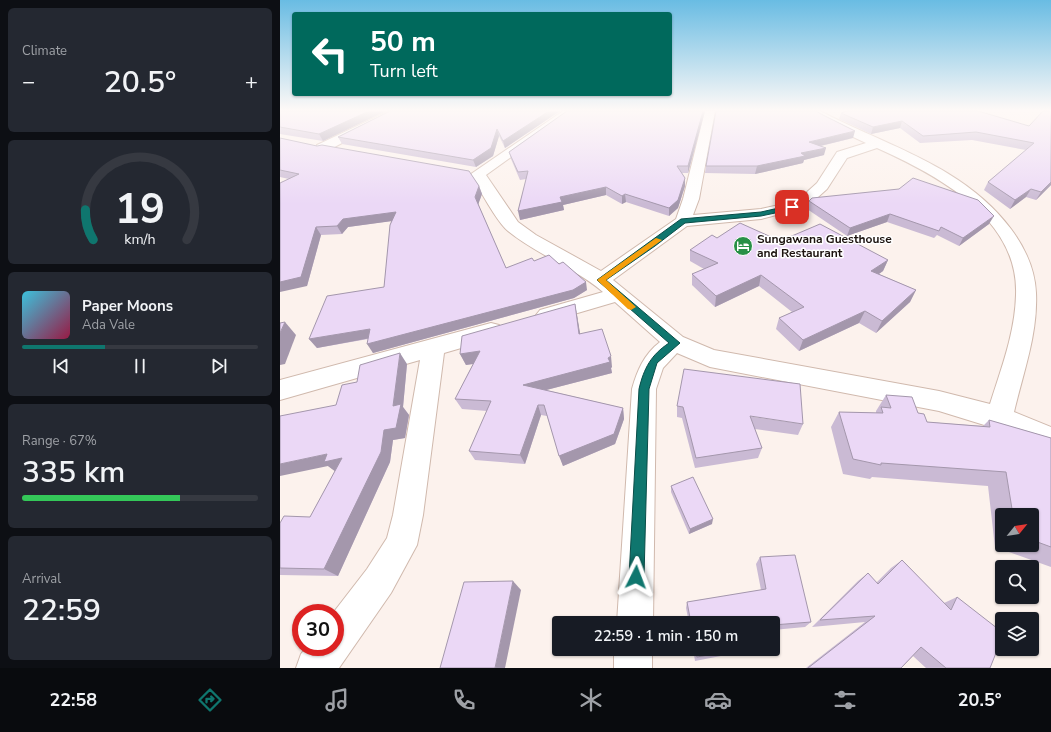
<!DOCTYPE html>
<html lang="en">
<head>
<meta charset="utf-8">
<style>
  body { margin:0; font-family:"Nunito Sans",sans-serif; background:#242831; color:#f1f3f6; height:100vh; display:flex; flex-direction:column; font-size:15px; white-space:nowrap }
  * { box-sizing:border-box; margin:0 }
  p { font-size:13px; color:#9ea1a6 }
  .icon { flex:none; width:22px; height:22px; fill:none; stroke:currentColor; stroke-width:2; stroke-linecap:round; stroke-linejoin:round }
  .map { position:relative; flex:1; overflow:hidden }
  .side { display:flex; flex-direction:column; gap:8px; padding:8px; background:#0d0f14; width:280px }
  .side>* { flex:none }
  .top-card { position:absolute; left:12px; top:12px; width:380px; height:84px; border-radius:4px; box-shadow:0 1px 3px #0004; background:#00695c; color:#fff; overflow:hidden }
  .needle { width:26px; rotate:60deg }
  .fabs { position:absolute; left:715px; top:508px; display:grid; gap:8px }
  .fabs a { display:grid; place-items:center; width:44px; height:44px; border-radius:4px; background:#171b24; box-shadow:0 1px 3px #0004; font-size:20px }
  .speed { position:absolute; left:12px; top:604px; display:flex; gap:8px; font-size:20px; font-weight:700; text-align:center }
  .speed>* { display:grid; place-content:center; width:52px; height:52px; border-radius:50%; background:#171b24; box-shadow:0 1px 3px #0004; line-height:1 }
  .speed .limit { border:6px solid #d22; background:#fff; color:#111 }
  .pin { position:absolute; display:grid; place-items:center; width:34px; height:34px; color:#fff; margin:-17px; border-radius:8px; box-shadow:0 2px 6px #0006 }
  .me { position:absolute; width:44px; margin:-22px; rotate:3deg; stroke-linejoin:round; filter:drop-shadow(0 0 3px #0008) }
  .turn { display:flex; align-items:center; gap:14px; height:84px; padding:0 12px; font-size:18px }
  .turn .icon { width:52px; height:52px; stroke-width:2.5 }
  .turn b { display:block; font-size:28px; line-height:34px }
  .big { font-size:30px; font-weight:600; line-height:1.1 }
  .side .tile { flex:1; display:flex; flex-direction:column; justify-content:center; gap:6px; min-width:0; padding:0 14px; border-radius:6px; background:#242831 }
  .side .dial { align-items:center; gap:0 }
  .dial svg { height:104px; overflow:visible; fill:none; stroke:#363941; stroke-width:7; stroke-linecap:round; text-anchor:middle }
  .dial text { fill:#f1f3f6; stroke:none }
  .song { display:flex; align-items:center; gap:12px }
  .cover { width:48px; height:48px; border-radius:6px; background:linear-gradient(135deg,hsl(190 70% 55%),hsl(340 70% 35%)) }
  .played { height:4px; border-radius:2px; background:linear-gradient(90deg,#0f766e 35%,#363941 35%) }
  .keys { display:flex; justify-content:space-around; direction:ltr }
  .heat { display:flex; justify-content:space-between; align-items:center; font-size:22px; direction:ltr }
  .charge { height:6px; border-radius:3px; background:linear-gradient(90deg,#34c759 67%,#363941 0) }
  .trip { position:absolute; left:272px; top:616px; width:228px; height:40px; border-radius:4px; background:#171b24; box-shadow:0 1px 3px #0004; font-weight:600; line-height:40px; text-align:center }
  .tab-bar { display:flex; height:64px; justify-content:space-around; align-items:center; background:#090b0e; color:#9ea1a6 }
  .tab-bar .icon { width:28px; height:28px }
  .tab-bar .current { color:#0f766e }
  .tab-bar b { font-size:18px; color:#f1f3f6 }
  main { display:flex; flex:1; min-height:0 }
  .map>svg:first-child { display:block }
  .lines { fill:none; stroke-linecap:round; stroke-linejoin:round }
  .street-casing { stroke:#d0b9ad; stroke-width:2 }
  .street { fill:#fff; fill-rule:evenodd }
  .wall { fill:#cabad4; fill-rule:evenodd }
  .shaded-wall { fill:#a497ac }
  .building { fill:#ebd8f6; stroke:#a497ac }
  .route { fill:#0f766e; stroke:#0a4d48 }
  .slow { fill:#f59e0b }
  .labels { text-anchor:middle; stroke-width:3; stroke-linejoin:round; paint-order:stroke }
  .poi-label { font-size:12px; font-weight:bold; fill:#1d1410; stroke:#fff; text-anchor:start }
</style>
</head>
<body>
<main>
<section class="side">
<div class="tile"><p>Climate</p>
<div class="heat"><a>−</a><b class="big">20.5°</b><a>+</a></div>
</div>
<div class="tile dial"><svg viewBox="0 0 100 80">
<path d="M14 69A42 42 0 1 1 86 69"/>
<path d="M14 69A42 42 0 0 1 8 46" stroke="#0f766e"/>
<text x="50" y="56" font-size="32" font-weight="700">19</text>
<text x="50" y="72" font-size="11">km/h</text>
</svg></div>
<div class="tile">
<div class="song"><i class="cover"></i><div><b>Paper Moons</b><p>Ada Vale</p></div></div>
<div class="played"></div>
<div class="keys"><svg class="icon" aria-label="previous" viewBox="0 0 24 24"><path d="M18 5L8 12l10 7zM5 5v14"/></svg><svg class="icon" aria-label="pause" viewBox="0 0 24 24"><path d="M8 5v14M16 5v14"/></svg><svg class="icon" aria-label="next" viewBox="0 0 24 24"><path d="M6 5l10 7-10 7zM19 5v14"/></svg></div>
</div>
<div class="tile"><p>Range · 67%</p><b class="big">335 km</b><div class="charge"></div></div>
<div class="tile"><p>Arrival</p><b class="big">22:59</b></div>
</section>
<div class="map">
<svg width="771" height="668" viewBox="0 0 771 668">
  <rect width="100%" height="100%" fill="#fcf2ed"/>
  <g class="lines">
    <g class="street-casing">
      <g id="street">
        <path d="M109,111H122L47,151L42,152L36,148L37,145Z"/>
        <path d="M283,111H295L206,175L238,222L256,235L321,271L396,219L403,199L425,111H435L419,199L413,215L481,209L517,201L537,183L557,152L586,143L554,128L527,111H540C607,146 684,166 731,229C745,248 755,269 756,293C758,334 743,373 734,412L771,427V451L714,428L659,411L430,367L397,353L383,368L376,389L373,623H337L352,389C357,371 364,354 380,342L335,302L267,322L260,320L256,315L260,310L323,292C294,267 257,255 228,231C217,222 198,187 191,174ZM597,148C657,175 739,218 736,295C735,333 721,369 710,404L659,391L434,350L403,337L333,280L407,226L481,219L527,207L547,189L567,158Z"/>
        <path d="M211,323L219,325L222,331L219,337L164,353L143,515L137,545L111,593L59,668H16L21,654L27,647H55V613H53L87,569L107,538L113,515L140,360L0,400V380Z"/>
        <rect x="334" y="649" width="38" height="19"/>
      </g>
    </g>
    <use href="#street" class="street"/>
  </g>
  <g class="wall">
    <path d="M0,111H106L43,141L0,134Z"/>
    <path d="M280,111L225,148L219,136L213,156L196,167L62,144L58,137Z"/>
    <path d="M287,111H425L408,173H402L405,178V186L398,208L389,216L346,202L342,204L326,195L283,205L284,210L240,220L246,179L240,180L231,159L229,152Z"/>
    <path d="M771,111V185L756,200L746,197L730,209L704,190L708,182L746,150L692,140L640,143L620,128L591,134L559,119L561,113L749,126Z"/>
    <path d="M0,138L199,186L202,194L198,204L226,268L254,261L307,290L294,298L93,353L88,339L37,348L29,339L104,287L111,221L68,227L62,234L41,235L27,286L9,179L0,177Z"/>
    <path d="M573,138L541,146L544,155L524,160L523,163L475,174L425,173L426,166Z"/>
    <path d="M529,201L709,224L679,246L657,235L654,238L607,222L567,236L527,209Z"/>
    <path d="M437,238L500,241L608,260L603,271L599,274L636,290L630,302L596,333L579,323L519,351L496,329L499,318L512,312L479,286L435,307L412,285V274L424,269L410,261V250Z"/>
    <path d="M295,304L300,334L332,367L331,368L332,373L266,390L343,408L344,419L335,444L283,466L267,416L261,415L245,464L195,460L189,451L207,411L182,409L175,399L193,364L186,365L180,354Z"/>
    <path d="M127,364L123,407L129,415L125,438L113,440L110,462L58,576L0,575V523L30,517L55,471L48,466L56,405L77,382Z"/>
    <path d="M606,395L638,413L647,422L703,426L709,420L771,438V567L715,547L708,486L592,477L590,479L563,474L551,427L559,412L596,413V411ZM722,515H752V545H722Z"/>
    <path d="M397,406L523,424L518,435L475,429L482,448L478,458L415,468L402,418L397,417Z"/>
    <path d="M391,486L432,524L409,534L391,492Z"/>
    <path d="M480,557L531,622L525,627L493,630V623H409L406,608L407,602L481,590L476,564Z"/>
    <path d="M622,560L664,603L677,597L710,668H646L633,656L621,668H526L585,622L532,627L578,581L588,573L596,583L611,568Z"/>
    <path d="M413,649H477L415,661Z"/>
  </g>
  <g class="shaded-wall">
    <path d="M89,111H106L43,141L39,134Z"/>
    <path d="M269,111H280L225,148L223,141Z"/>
    <path d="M423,111H425L408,173V166Z"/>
    <path d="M622,121L620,128L591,134L593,127Z"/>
    <path d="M217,129L219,136L213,156L196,167L193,160Z"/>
    <path d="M575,131L573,138L527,149L529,142Z"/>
    <path d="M546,148L544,155L524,160L523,163L475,174L477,166L521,153Z"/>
    <path d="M405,178V186L398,208L389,216V208Z"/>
    <path d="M771,182V185L756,200L761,192Z"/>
    <path d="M199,186L202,194L198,205L195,197Z"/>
    <path d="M326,187V195L283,205L284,210L240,220L238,211L280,197Z"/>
    <path d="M751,189L746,197L730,209L735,200Z"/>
    <path d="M345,194L346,202L342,204V196Z"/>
    <path d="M116,212L120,220L68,227L62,234L57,226L63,219Z"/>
    <path d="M610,214L607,222L567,236L570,228Z"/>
    <path d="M714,216L709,224L679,246L683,238Z"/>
    <path d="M36,227L41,235L27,286L0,292V282Z"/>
    <path d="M608,260L603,271L586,283L591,271Z"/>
    <path d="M481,275L479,286L435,307L436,296Z"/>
    <path d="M306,282L307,290L294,298L93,353L87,344Z"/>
    <path d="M636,290L630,302L596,333L602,321Z"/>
    <path d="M295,304L297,315L302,345L299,334Z"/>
    <path d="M585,311L579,323L519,351L523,340Z"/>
    <path d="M5,322L16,335L5,364L0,365V333Z"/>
    <path d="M90,329L96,337L37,348L29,339Z"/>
    <path d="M200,351L205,362L186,365L180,354Z"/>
    <path d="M120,353L127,364L123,407L129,415L125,438L113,440L110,462L58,576L44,569L104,430L113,406Z"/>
    <path d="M331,356L332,367L331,368L332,373L247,395L243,385L328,358Z"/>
    <path d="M258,405L261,415L245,464L240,455Z"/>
    <path d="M343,408L344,419L335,444L283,466L279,456Z"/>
    <path d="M47,454L62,458L56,472L48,466L0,476V464Z"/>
    <path d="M433,519L432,524L409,534L410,529Z"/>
    <path d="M233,581L241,590L225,668H215Z"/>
  </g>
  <g class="building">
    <path d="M0,111H89L39,134L0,127Z"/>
    <path d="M110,111H269L223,141L217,129L211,148L193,160L58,137Z"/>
    <path d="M287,111H423L408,166H397L405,178L398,200L389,208L345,194L342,196L326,187L280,197L282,202L238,211L248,171L238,172L229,152Z"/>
    <path d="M436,111H536L541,114L575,131L529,142L546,148L521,153L525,156L477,166H426Z"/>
    <path d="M567,111H698L749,126L763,111H771V182L761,192L751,189L735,200L708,182L754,143L696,132L643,136L622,121L593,127L561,113Z"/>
    <path d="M0,138L37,146L42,145L189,171L199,186L195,197L226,268L252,258L254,261L269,255L279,264L283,262L306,282L293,290L87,344L90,329L29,339L47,296L104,287L110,225L116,212L63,219L57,226L36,227L21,277L0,282V183L19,174L0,170Z"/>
    <path d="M633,178L698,200L714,216L683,238L661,227L659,231L610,214L570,228L529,201L532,198L619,189Z"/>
    <path d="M460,223L500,241L540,224L608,260L591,271L636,290L602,321L585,311L523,340L499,318L524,307L481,275L436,296L412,274L438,263L410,250L432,235L437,238Z"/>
    <path d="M295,304L299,334L322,329L331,356L328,358L330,362L243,385L343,408L334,434L279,456L264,405H258L240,455L189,451L211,401L175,399L200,351L180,354L182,336Z"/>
    <path d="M5,322L0,333V323Z"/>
    <path d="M120,353L113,406L121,404L116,428L104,430L101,452L44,569L0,568V523L4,516L30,517L62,458L44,462L47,454L0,464V416L56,405L62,385L77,382L80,365Z"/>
    <path d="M404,369L520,384L523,424L470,416L482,448L416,458L403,407L397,406Z"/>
    <path d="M606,395L632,397L638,413L644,414L647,422L710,427L709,420L771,438V547L752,540V515H733L726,472L601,463V465L573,459L559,412L603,413L601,407L611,408Z"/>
    <path d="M413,477L433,519L410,529L391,486Z"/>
    <path d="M515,555L531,622L493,625V623H411L407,602L486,589L480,557Z"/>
    <path d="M622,560L671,610L677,597L722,632V638L710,668H666L641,647L621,668H528L595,616L540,620L588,573L598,584Z"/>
    <path d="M233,581L215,668H160L184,582Z"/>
    <path d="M415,649H460L417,657Z"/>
  </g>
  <linearGradient id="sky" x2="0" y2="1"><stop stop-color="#69bce3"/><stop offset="0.54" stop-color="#fef9f7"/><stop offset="1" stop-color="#fef9f7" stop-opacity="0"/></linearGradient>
  <rect width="771" height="204" fill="url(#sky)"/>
  <path class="route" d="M512,205L515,207L514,209L481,216L405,223L375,246L326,280L400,343L377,363L369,389L364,577L361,582L356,584L352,582L349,577L359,389C364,368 371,355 389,343L317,280L401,219L481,212Z"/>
  <path class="slow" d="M376,238L382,240L326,280L356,307L351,310L348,309L317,280Z"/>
  <defs>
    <g id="hotel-disc" transform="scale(1)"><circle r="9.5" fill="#289047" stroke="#fff"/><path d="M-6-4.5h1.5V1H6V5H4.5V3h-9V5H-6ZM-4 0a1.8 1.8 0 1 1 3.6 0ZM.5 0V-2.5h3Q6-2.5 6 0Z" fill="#fff"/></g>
  </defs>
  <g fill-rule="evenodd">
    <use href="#hotel-disc" x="463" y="246"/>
  </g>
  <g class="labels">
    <g class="poi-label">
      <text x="477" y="243">Sungawana Guesthouse<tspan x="477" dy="14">and Restaurant</tspan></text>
    </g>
  </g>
</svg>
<div class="fabs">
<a><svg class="needle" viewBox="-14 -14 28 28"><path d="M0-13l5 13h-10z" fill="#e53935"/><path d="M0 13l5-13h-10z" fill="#9ea1a6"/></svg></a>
<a><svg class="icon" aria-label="search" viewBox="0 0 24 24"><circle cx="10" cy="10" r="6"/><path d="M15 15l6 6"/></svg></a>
<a><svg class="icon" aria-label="layers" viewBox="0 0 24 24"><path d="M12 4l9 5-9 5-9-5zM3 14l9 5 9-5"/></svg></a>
</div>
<div class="speed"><div class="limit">30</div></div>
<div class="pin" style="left:512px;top:207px;background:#d93025"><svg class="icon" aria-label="arrive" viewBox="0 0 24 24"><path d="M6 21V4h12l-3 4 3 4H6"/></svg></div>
<svg class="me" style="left:356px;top:577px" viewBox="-20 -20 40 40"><path d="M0-17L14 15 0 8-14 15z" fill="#0f766e" stroke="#fff" stroke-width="4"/></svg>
<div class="trip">22:59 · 1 min · 150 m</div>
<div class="top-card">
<div class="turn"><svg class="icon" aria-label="left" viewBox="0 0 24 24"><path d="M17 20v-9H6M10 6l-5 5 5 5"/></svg><div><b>50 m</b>Turn left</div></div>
</div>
</div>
</main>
<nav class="tab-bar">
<b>22:58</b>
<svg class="icon current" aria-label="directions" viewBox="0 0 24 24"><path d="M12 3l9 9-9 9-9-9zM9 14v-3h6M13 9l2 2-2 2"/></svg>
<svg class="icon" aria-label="music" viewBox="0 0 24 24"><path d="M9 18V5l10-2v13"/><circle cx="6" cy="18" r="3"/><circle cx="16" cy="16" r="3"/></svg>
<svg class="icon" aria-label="phone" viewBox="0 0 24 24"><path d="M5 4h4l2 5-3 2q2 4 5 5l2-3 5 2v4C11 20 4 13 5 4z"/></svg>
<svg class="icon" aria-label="climate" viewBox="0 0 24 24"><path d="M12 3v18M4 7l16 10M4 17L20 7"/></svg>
<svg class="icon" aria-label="car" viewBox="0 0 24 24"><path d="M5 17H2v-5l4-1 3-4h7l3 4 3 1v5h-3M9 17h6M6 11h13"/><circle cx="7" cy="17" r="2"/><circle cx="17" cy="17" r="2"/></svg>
<svg class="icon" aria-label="filters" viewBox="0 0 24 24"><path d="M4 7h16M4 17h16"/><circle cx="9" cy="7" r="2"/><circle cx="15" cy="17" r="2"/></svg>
<b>20.5°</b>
</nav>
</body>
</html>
